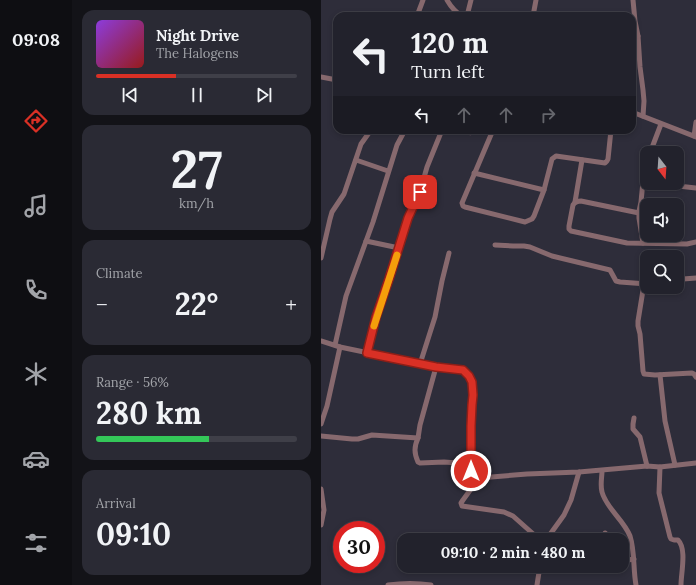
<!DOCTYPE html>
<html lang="en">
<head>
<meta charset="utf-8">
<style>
  body { margin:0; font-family:Lora,serif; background:#2a2a34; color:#f1f3f6; height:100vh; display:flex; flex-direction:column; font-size:15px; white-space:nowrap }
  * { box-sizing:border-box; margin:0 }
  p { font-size:13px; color:#a2a4a9 }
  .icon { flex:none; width:22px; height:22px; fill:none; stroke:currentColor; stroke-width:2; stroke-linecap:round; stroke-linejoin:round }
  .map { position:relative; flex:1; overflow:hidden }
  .panel { display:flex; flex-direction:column; gap:10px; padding:10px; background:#131318; width:249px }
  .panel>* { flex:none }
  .banner { position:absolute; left:12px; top:12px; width:303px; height:122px; border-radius:12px; box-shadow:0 2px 6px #0003,0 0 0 1px #3f3f48; background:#22222c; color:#f1f3f6; overflow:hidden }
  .needle { width:26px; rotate:163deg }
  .buttons { position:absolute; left:319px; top:146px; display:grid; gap:8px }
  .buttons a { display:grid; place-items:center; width:44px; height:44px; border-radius:8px; background:#22222c; box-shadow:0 2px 6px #0003,0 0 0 1px #3f3f48; font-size:20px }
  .speed { position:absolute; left:12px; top:521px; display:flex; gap:8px; font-size:20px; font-weight:700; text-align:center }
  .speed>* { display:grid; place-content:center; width:52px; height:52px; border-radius:50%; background:#22222c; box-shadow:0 2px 6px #0003,0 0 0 1px #3f3f48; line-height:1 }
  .speed .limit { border:6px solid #d22; background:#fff; color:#111 }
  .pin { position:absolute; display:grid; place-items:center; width:34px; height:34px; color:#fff; margin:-17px; border-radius:8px; box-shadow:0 2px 6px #0006 }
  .me { position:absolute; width:44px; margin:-22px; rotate:0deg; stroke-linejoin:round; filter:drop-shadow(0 0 3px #0008) }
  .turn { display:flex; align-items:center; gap:14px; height:84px; padding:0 12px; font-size:18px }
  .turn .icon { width:52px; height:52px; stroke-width:2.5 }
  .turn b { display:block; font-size:28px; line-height:34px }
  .lanes { display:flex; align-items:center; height:38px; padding:0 12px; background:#0003; justify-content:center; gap:20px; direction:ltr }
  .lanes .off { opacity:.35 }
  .big { font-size:30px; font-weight:700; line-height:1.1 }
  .panel .card { flex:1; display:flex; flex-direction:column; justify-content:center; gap:6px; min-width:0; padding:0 14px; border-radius:12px; background:#2a2a34 }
  .panel .dial { align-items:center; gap:0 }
  .dial b { font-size:52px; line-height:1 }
  .song { display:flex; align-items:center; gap:12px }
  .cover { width:48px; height:48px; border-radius:6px; background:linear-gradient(135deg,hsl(270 70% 55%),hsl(0 70% 35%)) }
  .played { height:4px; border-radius:2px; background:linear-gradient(90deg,#d93025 40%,#3f3f48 40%) }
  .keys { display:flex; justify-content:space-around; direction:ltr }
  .heat { display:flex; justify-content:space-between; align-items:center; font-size:22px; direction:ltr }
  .charge { height:6px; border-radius:3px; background:linear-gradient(90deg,#34c759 56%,#3f3f48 0) }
  .trip { position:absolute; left:76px; top:533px; width:232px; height:40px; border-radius:12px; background:#22222c; box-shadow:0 2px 6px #0003,0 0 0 1px #3f3f48; font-weight:700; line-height:40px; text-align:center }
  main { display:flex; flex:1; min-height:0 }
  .menu { display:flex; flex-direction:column; width:72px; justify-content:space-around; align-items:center; background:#0e0e12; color:#a2a4a9 }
  .menu .icon { width:28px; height:28px }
  .menu .on { color:#d93025 }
  .menu b { font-size:18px; color:#f1f3f6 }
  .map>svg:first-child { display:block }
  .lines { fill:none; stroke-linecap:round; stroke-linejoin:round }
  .street { stroke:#87696e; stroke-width:5 }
  .route-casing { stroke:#8d1f18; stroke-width:10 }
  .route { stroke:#d93025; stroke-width:7 }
  .slow { stroke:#f59e0b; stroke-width:7 }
</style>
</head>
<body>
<main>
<nav class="menu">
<b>09:08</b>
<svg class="icon on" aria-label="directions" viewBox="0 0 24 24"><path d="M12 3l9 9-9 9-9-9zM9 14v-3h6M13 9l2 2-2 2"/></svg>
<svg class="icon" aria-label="music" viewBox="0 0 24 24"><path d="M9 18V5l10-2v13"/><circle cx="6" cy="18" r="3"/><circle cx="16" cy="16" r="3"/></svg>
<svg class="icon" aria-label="phone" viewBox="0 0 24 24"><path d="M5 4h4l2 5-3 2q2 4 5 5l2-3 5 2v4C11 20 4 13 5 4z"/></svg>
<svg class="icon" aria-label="climate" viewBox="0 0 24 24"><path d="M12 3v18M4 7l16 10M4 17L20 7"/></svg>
<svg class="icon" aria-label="car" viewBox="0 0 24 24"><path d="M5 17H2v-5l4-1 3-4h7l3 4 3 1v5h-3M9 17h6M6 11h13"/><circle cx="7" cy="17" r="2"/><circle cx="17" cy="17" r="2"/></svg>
<svg class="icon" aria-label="filters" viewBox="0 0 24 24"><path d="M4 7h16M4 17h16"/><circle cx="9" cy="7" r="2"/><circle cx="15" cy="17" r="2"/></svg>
</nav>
<section class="panel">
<div class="card">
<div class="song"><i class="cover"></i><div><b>Night Drive</b><p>The Halogens</p></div></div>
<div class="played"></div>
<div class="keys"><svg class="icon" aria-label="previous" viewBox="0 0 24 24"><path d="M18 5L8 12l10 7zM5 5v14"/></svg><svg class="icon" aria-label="pause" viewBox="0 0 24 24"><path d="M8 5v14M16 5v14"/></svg><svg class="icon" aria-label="next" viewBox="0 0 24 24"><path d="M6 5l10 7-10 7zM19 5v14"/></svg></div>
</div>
<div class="card dial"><b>27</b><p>km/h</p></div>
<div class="card"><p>Climate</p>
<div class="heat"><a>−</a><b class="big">22°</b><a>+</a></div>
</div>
<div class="card"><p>Range · 56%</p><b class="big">280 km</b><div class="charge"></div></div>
<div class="card"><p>Arrival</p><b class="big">09:10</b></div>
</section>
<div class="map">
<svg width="375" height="585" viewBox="0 0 375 585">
  <rect width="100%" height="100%" fill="#2e2d3a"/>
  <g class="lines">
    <g class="street">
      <path d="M126,0C130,7 134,12 141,16"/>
      <path d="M312,0L314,21L317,36L319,67L322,90L323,101L322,116"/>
      <path d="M96,16L102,0"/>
      <path d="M146,16L150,0"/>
      <path d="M212,16L215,0"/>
      <path d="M311,37L317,36"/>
      <path d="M0,77L16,80"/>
      <path d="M311,112L375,137"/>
      <path d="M136,130C145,133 152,134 160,130"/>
      <path d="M172,130L141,203L142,206L144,207L204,222L211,219L213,216L223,190L231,159L235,156L284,163L286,161L287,159L290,130"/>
      <path d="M373,136L375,122"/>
      <path d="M329,153L340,124"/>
      <path d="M35,160L67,171"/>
      <path d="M153,173L223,190"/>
      <path d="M330,183L375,188"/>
      <path d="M254,202L261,160"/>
      <path d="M318,213L260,201C256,201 254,202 252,205L248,226V229L250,231L306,243L366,244L375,242"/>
      <path d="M45,241L78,248"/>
      <path d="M322,243L318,218V211L320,202L323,171L326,162"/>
      <path d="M174,245L192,246H203L209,247L231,256L289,270L295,281L299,282L326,284"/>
      <path d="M0,258L9,219L11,212L23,194L40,144L50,130"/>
      <path d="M356,282L362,279L375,278"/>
      <path d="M323,284L317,321V326L319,334L322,371L323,374L334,375L371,373L373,374L375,377"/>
      <path d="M0,341L19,347L115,367L142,370C147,373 149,376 151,382C154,395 151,410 150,423C149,439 150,455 150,471C152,475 153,477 158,478L206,474L258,472L326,466L339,467L375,463"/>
      <path d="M14,345L25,296L52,222L76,145L84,130"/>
      <path d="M46,353L55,317L68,279L87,219L99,192L106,167L121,130"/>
      <path d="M99,364L114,317L121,281L128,253"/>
      <path d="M339,375L344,421L354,465"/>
      <path d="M313,418L312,424V429L319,437L326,466"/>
      <path d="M0,424L6,406L19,347"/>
      <path d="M0,436L31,439H37L51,435L97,438L99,425L115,367"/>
      <path d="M97,438C93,447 93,453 97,462L99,463L123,462L150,464"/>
      <path d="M339,467L338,493L349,537L350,539L353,540H357C366,549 360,573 360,585"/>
      <path d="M281,471C281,477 279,485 281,492C285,508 303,520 309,536C314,552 312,569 315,585"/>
      <path d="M158,478L142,500L140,503L141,506L183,512L192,516L219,540"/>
      <path d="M0,489L3,510L0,525"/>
      <path d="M225,540L243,515L250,500L258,472"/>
      <path d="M282,540L284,533"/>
      <path d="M301,561L313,559"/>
      <path d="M185,566L218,570"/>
      <path d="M67,585C82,583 96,583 110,585"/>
      <path d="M216,585L219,566"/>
    </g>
  </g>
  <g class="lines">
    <g class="route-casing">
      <path id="route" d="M99,192L87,218L68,279L55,317L46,353L115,367L142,370L148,376L151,382L152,395L151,405L150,426V471"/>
    </g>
    <use href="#route" class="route"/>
    <path class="slow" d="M53,326L76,255"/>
  </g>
</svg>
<div class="buttons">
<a><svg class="needle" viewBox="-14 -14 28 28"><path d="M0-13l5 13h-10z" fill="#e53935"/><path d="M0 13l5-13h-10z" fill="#a2a4a9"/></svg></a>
<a><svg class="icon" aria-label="sound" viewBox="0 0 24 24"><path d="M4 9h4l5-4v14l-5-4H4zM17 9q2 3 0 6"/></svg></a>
<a><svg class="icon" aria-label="search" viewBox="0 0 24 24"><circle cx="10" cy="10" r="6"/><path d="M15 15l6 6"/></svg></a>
</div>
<div class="speed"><div class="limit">30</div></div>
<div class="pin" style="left:99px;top:192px;background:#d93025"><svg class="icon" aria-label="arrive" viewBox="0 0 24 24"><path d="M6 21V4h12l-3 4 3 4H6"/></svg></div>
<svg class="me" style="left:150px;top:471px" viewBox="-20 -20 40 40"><circle r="17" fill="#d93025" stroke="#fff" stroke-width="3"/><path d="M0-11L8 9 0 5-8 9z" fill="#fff"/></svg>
<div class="trip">09:10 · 2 min · 480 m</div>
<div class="banner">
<div class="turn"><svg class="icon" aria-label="left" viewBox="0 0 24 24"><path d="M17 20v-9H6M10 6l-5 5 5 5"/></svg><div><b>120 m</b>Turn left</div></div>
<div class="lanes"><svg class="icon" aria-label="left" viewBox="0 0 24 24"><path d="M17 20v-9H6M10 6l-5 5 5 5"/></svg><svg class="icon off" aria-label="ahead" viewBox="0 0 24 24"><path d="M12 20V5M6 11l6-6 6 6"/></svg><svg class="icon off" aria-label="ahead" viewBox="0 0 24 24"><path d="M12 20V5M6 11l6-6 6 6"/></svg><svg class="icon off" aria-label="right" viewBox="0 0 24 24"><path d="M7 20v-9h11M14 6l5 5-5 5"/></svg></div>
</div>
</div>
</main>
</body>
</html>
